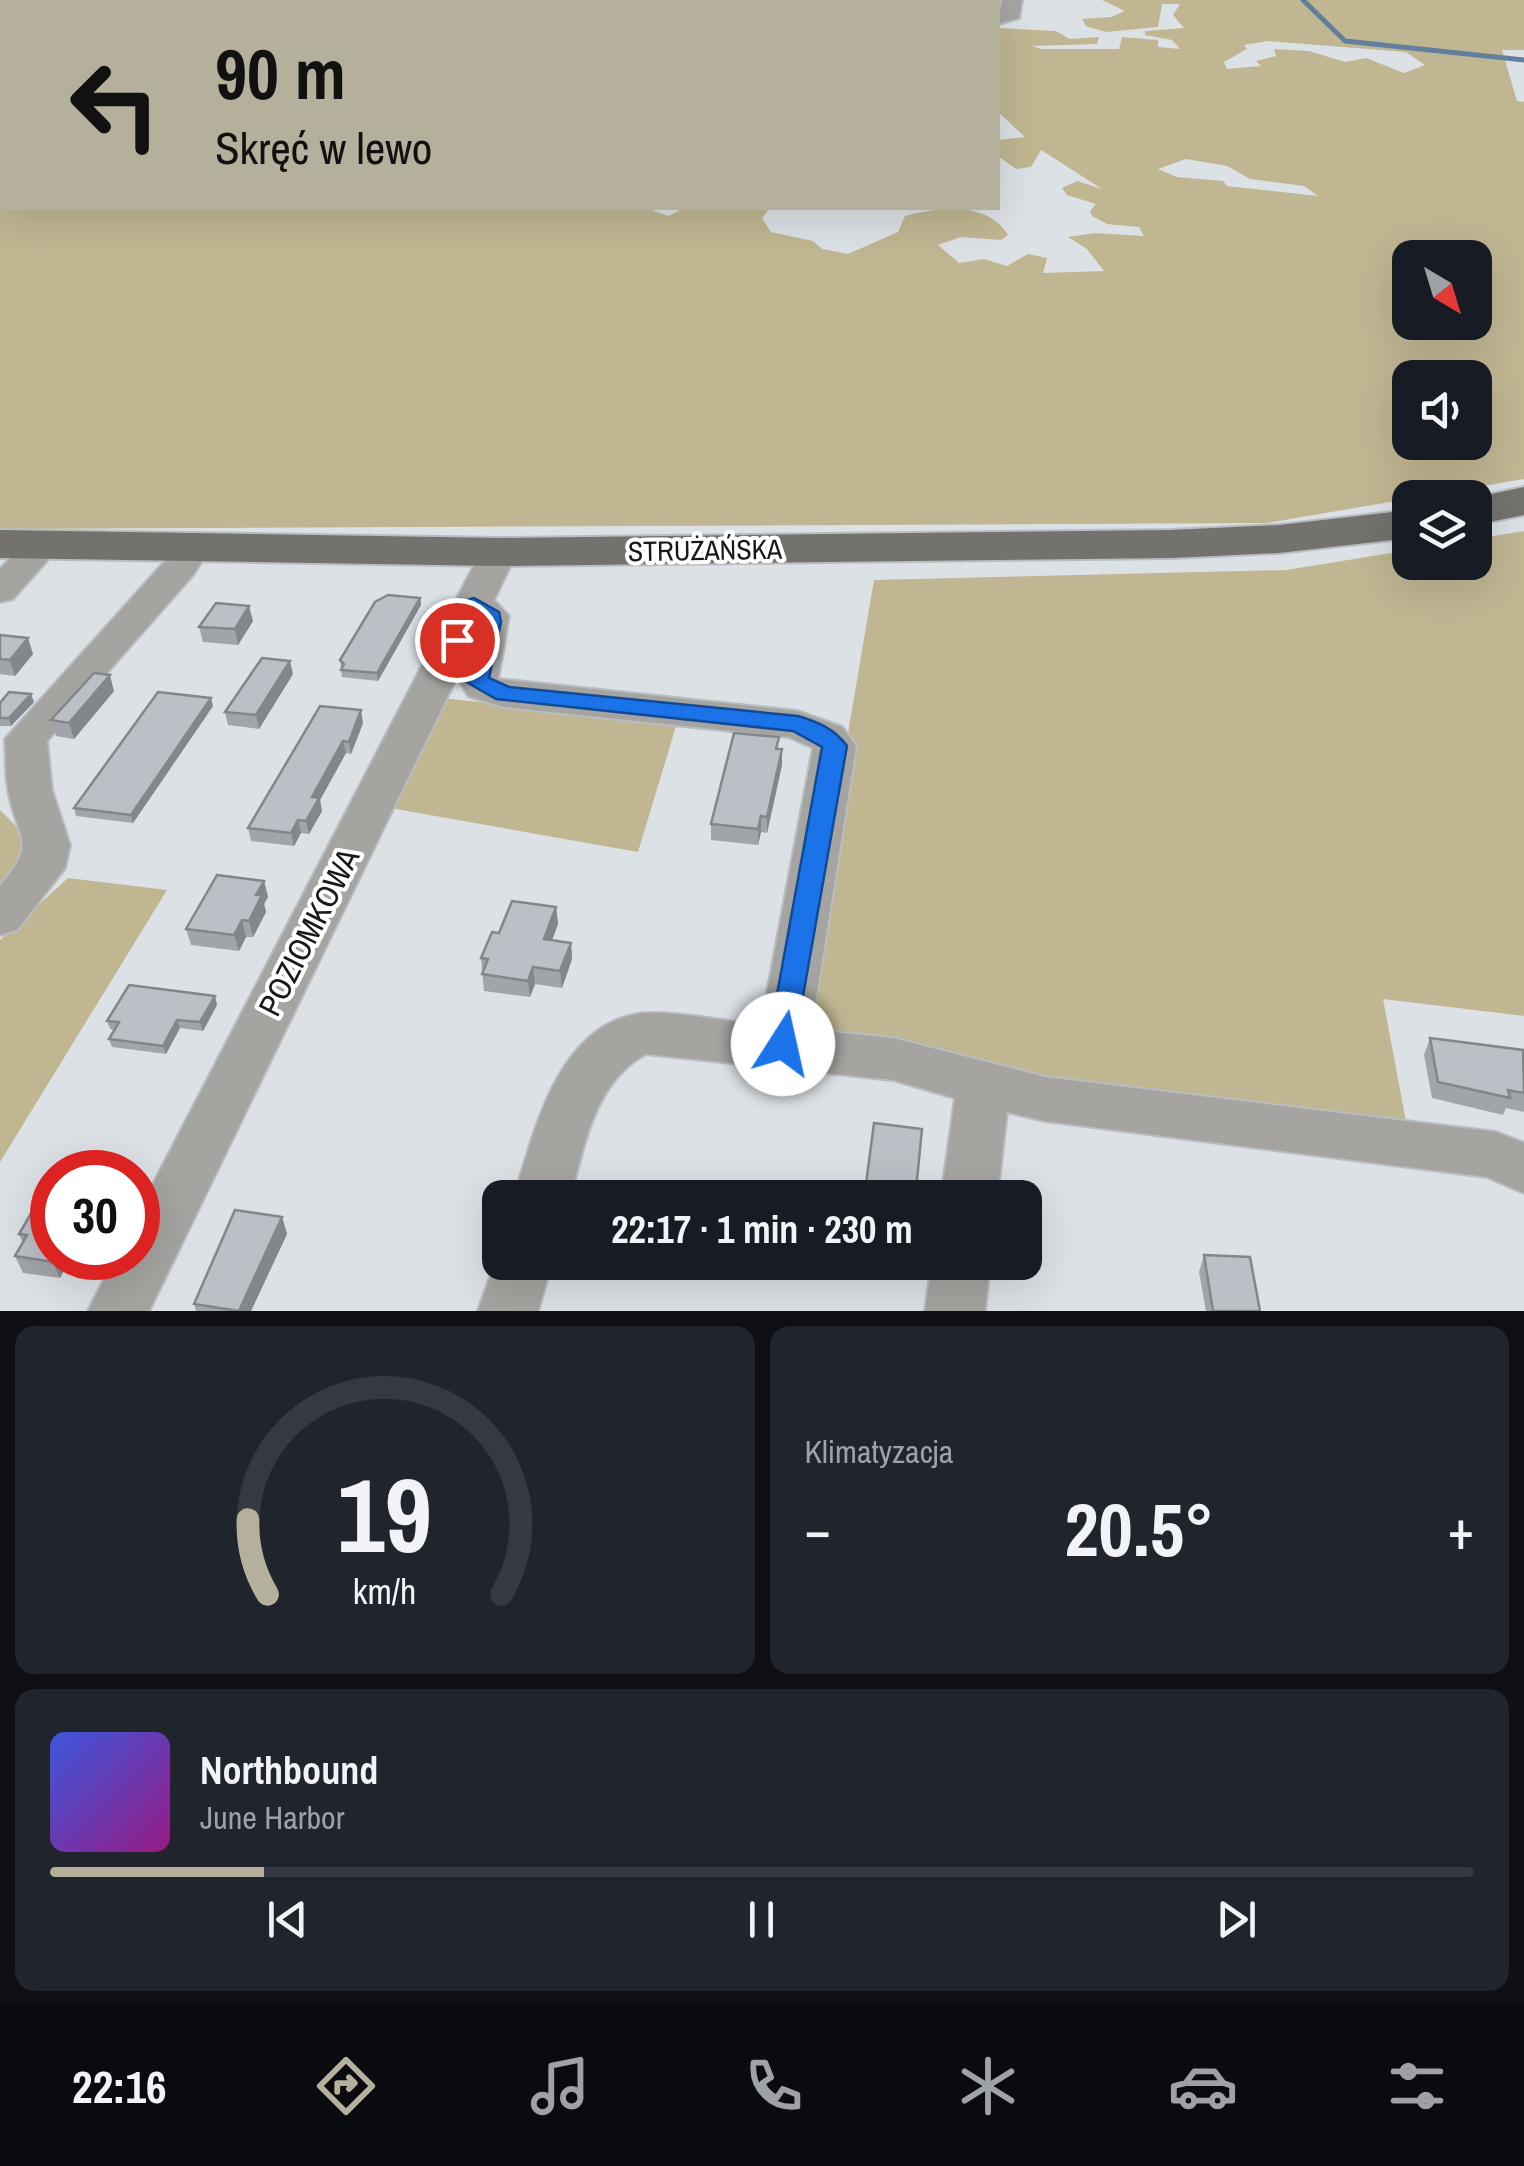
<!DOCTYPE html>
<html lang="pl">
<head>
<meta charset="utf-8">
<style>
  body { margin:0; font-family:"Archivo Narrow",sans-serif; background:#20242c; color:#f1f3f6; height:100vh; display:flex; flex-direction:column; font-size:38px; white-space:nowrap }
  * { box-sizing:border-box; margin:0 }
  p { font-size:32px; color:#9ea1a6 }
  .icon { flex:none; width:55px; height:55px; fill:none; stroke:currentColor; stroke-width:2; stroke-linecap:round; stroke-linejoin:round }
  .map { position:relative; height:1311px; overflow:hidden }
  .panel { display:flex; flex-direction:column; gap:15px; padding:15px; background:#0d0f14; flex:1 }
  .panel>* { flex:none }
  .guide { position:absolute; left:0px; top:0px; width:1000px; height:210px; box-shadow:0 10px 40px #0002; background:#b5b09b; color:#111; overflow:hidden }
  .needle { width:65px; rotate:142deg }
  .buttons { position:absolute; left:1392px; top:240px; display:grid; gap:20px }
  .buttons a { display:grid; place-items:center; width:100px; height:100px; border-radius:20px; background:#171b24; box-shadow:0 10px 40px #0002; font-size:50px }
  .speed { position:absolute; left:30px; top:1150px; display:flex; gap:20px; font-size:50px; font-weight:700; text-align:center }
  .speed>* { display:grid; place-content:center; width:130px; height:130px; border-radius:50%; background:#171b24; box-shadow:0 10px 40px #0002; line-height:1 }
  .speed .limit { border:15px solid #d22; background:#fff; color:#111 }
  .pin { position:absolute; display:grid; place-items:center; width:85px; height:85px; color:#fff; margin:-42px; border:5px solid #fff; border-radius:50%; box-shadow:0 2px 10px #0007 }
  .me { position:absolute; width:110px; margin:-55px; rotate:10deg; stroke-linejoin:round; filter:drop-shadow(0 0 8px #0008) }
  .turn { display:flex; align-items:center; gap:35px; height:210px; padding:0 50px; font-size:45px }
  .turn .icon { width:130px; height:130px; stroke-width:2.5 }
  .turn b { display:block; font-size:70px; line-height:85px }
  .big { font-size:75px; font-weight:700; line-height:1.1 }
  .panel .card { flex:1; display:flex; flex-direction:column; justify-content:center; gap:15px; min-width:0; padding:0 35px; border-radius:20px; background:#20242c }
  .panel .dial { align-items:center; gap:0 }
  .dial svg { height:260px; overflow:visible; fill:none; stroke:#363941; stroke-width:7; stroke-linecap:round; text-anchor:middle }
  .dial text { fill:#f1f3f6; stroke:none }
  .song { display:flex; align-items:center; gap:30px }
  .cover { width:120px; height:120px; border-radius:15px; background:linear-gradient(135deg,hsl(230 70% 55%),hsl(310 70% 35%)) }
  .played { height:10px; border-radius:5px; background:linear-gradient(90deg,#b5b09b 15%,#363941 15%) }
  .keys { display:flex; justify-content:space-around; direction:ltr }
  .heat { display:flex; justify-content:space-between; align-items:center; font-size:55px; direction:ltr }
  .panel .tiles { flex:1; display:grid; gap:15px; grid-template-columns:1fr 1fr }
  .card:last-child { grid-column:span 2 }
  .trip { position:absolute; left:482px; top:1180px; width:560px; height:100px; border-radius:20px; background:#171b24; box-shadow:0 10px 40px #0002; font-weight:700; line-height:100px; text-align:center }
  .menu { display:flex; height:160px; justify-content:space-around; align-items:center; background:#090b0e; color:#9ea1a6 }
  .menu .icon { width:70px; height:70px }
  .menu .active { color:#b5b09b }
  .menu b { font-size:45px; color:#f1f3f6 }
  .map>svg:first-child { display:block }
  .green { fill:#c0b692; fill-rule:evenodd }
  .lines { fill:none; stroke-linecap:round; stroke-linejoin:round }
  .stream { stroke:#62809e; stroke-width:5 }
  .minor-casing { stroke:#b8bdc1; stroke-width:4 }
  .major-casing { stroke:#b8bdc1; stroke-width:4 }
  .minor { fill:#a5a4a1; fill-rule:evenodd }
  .major { fill:#73726c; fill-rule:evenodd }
  .wall { fill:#a1a5aa }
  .shaded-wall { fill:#83868b }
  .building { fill:#bbc0c6; stroke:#83868b; stroke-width:2.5 }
  .route { fill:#1a73e8; stroke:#114b97; stroke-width:2.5 }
  .labels { text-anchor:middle; stroke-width:8; stroke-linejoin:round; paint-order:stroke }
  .street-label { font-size:28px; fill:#16181a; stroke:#fff }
  .near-street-label { font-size:32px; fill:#16181a; stroke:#fff }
</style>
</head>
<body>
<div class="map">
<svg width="1524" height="1311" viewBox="0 0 1524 1311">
  <rect width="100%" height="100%" fill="#dce1e6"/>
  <g class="green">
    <path d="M652,0H1003L1004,14L998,16V2H650Z"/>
    <path d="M1102,0H1524V50H1502L1517,101L1524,102V479L1267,523L0,529V52L2,208H646L669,216L684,208H770L762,218L771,232L813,241L822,249L848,254L898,232L905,216C937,207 988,201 1008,235L1001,240L961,237L938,245L959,263L984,259L1007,266L1028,254L1047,258L1043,273L1104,271L1087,249L1068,237L1095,233L1144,236L1139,227L1107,224L1092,216L1090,211L1096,204L1067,195L1062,188L1077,181L1102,189L1041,150L1031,167L1016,169L998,156V140L1025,137L998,112V28L1056,31L1070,39L1099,37L1097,44L1032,46L1041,49H1119L1122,37L1158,40V47L1180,49L1172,40L1145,35V31L1184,28L1173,15L1180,4H1162L1158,27L1106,32L1086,26L1082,19L1111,17L1125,11ZM1268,41L1406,52L1425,65L1404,73L1366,58L1345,62L1309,51L1274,49L1276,56L1256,61L1261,66L1227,69L1224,62L1247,49L1244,45ZM1186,159L1227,166L1250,179L1304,186L1318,196L1227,186L1223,181L1177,177L1158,169ZM1410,258H1475V322H1410ZM1410,378H1475V442H1410Z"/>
    <path d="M1524,531V1016L1383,999L1407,1127L1027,1088L832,1037L810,1017L820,898L874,580L1286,570L1410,550V562H1475V539Z"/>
    <path d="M441,698L677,723L638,852L385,807Z"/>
    <path d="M0,810L35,845L0,905Z"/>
    <path d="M68,878L167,890L0,1162V940Z"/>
  </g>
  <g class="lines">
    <g class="stream">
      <path d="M385,0L397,2"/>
      <path d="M1303,0L1345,41L1524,60"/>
      <path d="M612,2L628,0"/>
    </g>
    <g class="minor-casing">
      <g id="minor">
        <path d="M1002,0H1022L1019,18L998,24Z"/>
        <rect x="0" y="12" width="2" height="13"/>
        <path d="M43,534L56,537L61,545L13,599L0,602V569L30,537Z"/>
        <path d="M193,536L206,539L211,547L193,575L47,741L52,790L70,845L65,868L17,930L0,935V886C40,840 16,839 8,789C5,772 6,755 5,739L166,560L180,539Z"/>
        <path d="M499,541L512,544L517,552L494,600L509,616L498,679L797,711L842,727L856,746L811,1030L893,1038L1045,1077L1496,1132L1524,1143V1193L1487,1177L1045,1121L1007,1112L997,1198H941L955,1098L893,1080L646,1054C594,1082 585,1145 570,1198H514C534,1132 557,1028 637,1014C666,1009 729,1022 761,1025L813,748L789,737L504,707L468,696L457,677L149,1311H88L115,1258H138V1213L481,552L486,544Z"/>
        <path d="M500,1249V1262H552L538,1311H478Z"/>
        <path d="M932,1262H990L985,1311H925Z"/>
      </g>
    </g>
    <g class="major-casing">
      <g id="major">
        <path d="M1524,487V515L1475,525L1473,498Z"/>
        <path d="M1410,510V538L1279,553L1171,558L499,566L0,558V530L499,538L1171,530L1279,525Z"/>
      </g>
    </g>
    <use href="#minor" class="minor"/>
    <use href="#major" class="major"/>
  </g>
  <g class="wall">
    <path d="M420,598L421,605L378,681L342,677L340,660Z"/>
    <path d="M253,621L238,645L203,642L199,627Z"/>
    <path d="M0,635L33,654L15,676L0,674Z"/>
    <path d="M293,674L259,729L228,725L225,712Z"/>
    <path d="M114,691L74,739L56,736L51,720Z"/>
    <path d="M34,702L11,726H0V703Z"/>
    <path d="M213,706L133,823L76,816L74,808Z"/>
    <path d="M363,723L351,754L346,753L320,800L322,811L309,834L301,833L294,846L251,841L248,828Z"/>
    <path d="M778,749H782V765L767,833L761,832L758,845L711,840V824Z"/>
    <path d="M264,881L268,897L264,904L266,912L253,937H246L239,951L191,945L186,929Z"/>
    <path d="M556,907L558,924L552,940L571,943L572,959L562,988L535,984L530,997L484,991L481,958L499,933Z"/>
    <path d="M217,1005L203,1031L180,1028L166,1054L112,1047L109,1039L115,1030L110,1029L107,1021Z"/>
    <path d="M1430,1038L1524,1054V1112L1506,1108L1503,1115L1432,1098L1424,1055Z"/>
    <path d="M922,1129L915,1198H865L866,1184Z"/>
    <path d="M52,1179L60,1278L23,1273L15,1256L23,1243L19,1234Z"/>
    <path d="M282,1217L287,1234L251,1311H196L194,1304Z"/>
    <path d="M1204,1255L1260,1311H1206L1199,1272Z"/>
  </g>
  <g class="shaded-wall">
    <path d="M420,598L421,605L378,681L377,673Z"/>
    <path d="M249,606L253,621L238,645L235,629Z"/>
    <path d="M28,638L33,654L15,676L10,660Z"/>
    <path d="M290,661L293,674L259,729L256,715Z"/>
    <path d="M110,675L114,691L74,739L69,723Z"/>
    <path d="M31,694L34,702L11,726L9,718Z"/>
    <path d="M211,698L213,706L133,823L131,815Z"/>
    <path d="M361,710L363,723L351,754L349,742Z"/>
    <path d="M343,741L346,753L320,800L322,811L309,834L306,821L312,797Z"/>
    <path d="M782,749V765L767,833V817Z"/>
    <path d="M761,816V832L758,845V829Z"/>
    <path d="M298,820L301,833L294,846L291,833Z"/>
    <path d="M264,881L268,897L264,904L266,912L253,937L249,921L256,895Z"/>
    <path d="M556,907L558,924L546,956L544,939Z"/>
    <path d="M242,920L246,937L239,951L234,935Z"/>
    <path d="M571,943L572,959L562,988L560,971Z"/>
    <path d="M533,967L535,984L530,997L528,981Z"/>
    <path d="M215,996L217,1005L203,1031L200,1022Z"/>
    <path d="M177,1020L180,1028L166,1054L163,1046Z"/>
    <path d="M282,1217L287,1234L251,1311H239Z"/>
    <path d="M56,1258H71L60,1278L53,1262Z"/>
  </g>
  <g class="building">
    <path d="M0,20H2V42L0,41Z"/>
    <path d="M388,595L420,598L377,673L341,670L344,664L340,660L375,602Z"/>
    <path d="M216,603L249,606L235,629L199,627Z"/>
    <path d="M0,635L28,638L10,660L0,659Z"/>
    <path d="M262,658L290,661L256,715L225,712Z"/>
    <path d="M94,673L110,675L69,723L51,720Z"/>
    <path d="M9,692L31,694L9,718H0V703Z"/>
    <path d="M158,692L211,698L131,815L74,808Z"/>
    <path d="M320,706L361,710L349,742L343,741L312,797L319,798L306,821L298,820L291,833L248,828Z"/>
    <path d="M734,733L779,737L776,749H782L767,817L761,816L758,829L711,824Z"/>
    <path d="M217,875L264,881L256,895H262L249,921L242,920L234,935L186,929Z"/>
    <path d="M512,901L556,907L544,939L571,943L560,971L533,967L528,981L482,974L488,959L481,958L492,932L499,933Z"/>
    <path d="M129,985L215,996L200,1022L177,1020L163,1046L109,1039L119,1022L107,1021Z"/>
    <path d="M1430,1038L1523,1050L1524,1093L1508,1090L1510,1098L1438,1082Z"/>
    <path d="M874,1123L922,1129L916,1190L866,1184Z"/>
    <path d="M51,1179H52V1258H56L53,1262L15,1256L27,1235L19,1234Z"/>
    <path d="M235,1210L282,1217L239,1311L194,1304Z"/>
    <path d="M1204,1255L1250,1257L1260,1311H1213Z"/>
  </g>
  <path class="route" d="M474,598L499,612L501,622L489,678L509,687L798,716C818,722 835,729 847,746L793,1053L783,1056L772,1053L768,1044L822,747L793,731L496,699L465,681L478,620L465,645H449L446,640L467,600Z"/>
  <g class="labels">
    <g class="street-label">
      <text transform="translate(705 550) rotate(-1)" y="10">STRUŻAŃSKA</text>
    </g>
    <g class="near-street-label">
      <text transform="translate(309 932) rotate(-63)" y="11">POZIOMKOWA</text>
    </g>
  </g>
</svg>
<div class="buttons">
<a><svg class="needle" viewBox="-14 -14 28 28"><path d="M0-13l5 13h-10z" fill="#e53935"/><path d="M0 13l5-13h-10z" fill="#9ea1a6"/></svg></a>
<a><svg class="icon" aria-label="sound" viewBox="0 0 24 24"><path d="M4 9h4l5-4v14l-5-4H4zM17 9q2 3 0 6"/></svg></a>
<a><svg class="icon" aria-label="layers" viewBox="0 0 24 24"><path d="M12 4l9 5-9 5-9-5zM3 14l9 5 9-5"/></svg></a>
</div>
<div class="speed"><div class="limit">30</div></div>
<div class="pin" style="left:457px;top:640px;background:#d93025"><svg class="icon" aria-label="arrive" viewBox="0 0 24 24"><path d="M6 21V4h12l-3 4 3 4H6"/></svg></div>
<svg class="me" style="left:783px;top:1044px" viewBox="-20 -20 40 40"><circle r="19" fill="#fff"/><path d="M0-13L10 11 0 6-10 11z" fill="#1a73e8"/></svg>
<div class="trip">22:17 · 1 min · 230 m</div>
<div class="guide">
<div class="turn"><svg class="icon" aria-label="left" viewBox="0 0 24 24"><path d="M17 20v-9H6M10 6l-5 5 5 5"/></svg><div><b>90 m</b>Skręć w lewo</div></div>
</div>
</div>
<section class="panel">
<div class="tiles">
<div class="card dial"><svg viewBox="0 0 100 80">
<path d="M14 69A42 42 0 1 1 86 69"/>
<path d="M14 69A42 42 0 0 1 8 46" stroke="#b5b09b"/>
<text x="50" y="56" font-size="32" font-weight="700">19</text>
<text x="50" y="72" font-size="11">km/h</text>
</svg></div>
<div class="card"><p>Klimatyzacja</p>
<div class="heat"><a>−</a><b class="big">20.5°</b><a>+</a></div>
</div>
<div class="card">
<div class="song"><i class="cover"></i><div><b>Northbound</b><p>June Harbor</p></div></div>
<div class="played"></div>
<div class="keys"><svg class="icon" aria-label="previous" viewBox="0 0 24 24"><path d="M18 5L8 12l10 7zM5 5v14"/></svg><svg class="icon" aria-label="pause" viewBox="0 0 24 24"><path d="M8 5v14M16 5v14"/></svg><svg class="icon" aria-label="next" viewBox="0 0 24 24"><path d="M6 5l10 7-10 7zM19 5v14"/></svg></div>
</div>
</div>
</section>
<nav class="menu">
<b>22:16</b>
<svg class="icon active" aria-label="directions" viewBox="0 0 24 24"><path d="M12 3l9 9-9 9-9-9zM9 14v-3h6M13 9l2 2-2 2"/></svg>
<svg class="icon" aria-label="music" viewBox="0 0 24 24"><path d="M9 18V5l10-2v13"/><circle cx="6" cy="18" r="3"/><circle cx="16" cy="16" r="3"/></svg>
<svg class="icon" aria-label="phone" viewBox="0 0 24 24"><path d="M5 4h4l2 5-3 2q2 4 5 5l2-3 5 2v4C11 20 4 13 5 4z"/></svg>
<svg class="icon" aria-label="climate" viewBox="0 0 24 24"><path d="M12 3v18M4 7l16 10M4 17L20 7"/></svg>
<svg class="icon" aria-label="car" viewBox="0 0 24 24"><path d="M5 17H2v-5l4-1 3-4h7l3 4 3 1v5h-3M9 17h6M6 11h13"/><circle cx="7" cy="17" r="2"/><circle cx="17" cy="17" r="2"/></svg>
<svg class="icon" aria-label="filters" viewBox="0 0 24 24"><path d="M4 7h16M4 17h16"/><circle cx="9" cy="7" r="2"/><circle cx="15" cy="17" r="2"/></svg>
</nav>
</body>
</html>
